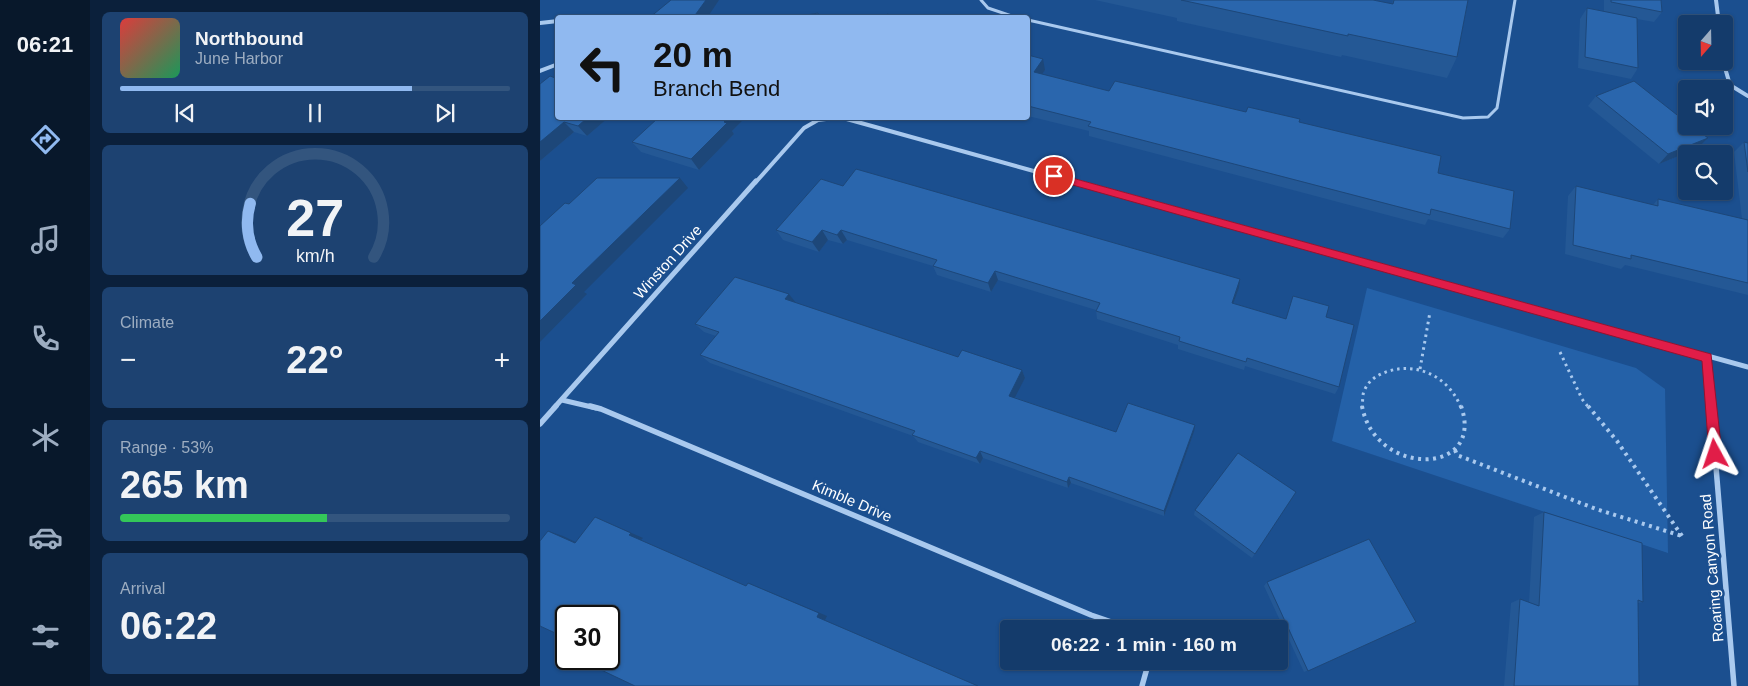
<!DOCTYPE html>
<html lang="en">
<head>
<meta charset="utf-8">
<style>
  body { margin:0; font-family:Arial,sans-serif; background:#1d4271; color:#f1f3f6; height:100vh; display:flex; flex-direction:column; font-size:19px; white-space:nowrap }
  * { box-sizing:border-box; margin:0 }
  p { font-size:16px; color:#9dadc1 }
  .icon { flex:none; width:28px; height:28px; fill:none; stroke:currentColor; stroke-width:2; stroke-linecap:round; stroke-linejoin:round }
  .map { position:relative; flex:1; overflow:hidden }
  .panel { display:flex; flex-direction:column; gap:12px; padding:12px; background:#0b203b; width:450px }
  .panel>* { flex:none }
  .hud { position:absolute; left:15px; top:15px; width:475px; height:105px; border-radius:5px; box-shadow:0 1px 4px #0004,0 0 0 1px #33557e; background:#90b9f0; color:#111; overflow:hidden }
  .needle { width:32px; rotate:200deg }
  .fabs { position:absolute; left:1138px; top:15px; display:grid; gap:10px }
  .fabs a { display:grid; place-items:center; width:55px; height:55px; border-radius:5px; background:#143b6b; box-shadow:0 1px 4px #0004,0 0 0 1px #33557e; font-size:25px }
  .speed { position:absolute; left:15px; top:605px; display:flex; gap:10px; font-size:25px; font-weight:700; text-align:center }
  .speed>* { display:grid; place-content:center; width:65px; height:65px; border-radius:50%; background:#143b6b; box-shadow:0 1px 4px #0004,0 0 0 1px #33557e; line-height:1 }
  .speed .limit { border:2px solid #111; border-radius:8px; background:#fff; color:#111 }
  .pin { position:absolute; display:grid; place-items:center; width:42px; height:42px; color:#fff; margin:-21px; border:2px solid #fff; border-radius:50%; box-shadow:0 1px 5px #0007 }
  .me { position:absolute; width:55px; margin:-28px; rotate:355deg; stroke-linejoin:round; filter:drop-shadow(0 0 4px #0008) }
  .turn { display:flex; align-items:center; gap:18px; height:105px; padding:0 15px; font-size:22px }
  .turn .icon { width:65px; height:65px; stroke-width:2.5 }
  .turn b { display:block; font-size:35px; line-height:42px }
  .big { font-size:38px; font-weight:700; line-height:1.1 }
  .panel .widget { flex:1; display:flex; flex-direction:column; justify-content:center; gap:8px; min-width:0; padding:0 18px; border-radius:8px; background:#1d4271 }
  .panel .dial { align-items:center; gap:0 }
  .dial svg { height:130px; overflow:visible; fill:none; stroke:#33557e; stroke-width:7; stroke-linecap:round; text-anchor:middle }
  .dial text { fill:#f1f3f6; stroke:none }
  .song { display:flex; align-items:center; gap:15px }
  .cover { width:60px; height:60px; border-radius:8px; background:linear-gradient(135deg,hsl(0 70% 55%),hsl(150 70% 35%)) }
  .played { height:5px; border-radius:2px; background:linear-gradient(90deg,#90b9f0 75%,#33557e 75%) }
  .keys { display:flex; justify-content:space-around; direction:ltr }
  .heat { display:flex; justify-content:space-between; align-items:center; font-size:28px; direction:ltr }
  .charge { height:8px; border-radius:4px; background:linear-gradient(90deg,#34c759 53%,#33557e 0) }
  .trip { position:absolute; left:460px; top:620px; width:288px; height:50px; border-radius:5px; background:#143b6b; box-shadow:0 1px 4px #0004,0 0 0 1px #33557e; font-weight:700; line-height:50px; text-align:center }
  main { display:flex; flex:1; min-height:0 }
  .dock { display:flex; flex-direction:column; width:90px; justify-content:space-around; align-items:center; background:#08182b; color:#9dadc1 }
  .dock .icon { width:35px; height:35px }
  .dock .current { color:#90b9f0 }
  .dock b { font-size:22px; color:#f1f3f6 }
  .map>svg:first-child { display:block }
  .green { fill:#2461a8 }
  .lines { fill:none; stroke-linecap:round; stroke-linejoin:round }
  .path-far1 { stroke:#a9c9ee; stroke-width:3; stroke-dasharray:2.5 4; stroke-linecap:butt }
  .path { stroke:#a9c9ee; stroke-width:4; stroke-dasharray:3 4.5; stroke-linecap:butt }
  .service { stroke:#a9c9ee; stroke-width:3 }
  .minor-far2 { stroke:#a9c9ee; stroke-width:4 }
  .minor-far1 { stroke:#a9c9ee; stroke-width:5 }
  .minor { stroke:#a9c9ee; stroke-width:5.5 }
  .wall { fill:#245895 }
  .shaded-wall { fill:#1d4779 }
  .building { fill:#2a66ad; stroke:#1d4779 }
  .route { fill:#e11d48; stroke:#92132f }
  .labels { text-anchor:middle; stroke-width:5; stroke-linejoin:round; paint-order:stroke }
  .street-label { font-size:15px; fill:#fff; stroke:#1b4f8f }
</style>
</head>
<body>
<main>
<nav class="dock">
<b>06:21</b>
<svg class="icon current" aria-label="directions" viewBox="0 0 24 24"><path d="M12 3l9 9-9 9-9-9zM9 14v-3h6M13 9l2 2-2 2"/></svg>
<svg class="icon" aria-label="music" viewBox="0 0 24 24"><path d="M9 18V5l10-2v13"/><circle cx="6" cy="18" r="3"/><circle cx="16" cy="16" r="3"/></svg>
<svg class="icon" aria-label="phone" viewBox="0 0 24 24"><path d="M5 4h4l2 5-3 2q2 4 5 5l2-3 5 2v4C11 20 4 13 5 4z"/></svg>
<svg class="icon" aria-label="climate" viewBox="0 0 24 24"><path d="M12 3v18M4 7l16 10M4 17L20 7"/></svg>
<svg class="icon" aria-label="car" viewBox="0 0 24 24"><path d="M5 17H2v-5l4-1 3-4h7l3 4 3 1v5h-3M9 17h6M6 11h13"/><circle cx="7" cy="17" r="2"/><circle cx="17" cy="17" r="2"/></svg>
<svg class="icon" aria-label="filters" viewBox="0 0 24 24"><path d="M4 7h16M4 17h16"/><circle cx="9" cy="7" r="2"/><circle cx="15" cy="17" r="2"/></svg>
</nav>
<section class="panel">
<div class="widget">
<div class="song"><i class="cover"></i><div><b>Northbound</b><p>June Harbor</p></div></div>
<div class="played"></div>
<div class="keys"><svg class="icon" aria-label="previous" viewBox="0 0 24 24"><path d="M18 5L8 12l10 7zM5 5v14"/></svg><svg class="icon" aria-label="pause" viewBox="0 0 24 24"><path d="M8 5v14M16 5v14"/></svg><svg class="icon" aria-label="next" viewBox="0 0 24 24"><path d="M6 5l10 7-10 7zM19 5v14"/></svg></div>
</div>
<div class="widget dial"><svg viewBox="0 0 100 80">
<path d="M14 69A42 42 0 1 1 86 69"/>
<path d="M14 69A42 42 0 0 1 10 36" stroke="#90b9f0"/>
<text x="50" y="56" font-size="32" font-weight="700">27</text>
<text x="50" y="72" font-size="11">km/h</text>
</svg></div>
<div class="widget"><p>Climate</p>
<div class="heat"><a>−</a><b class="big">22°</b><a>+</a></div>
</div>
<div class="widget"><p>Range · 53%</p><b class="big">265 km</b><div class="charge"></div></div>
<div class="widget"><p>Arrival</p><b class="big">06:22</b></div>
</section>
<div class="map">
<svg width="1208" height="686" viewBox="0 0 1208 686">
  <rect width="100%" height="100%" fill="#1b4f8f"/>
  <path class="green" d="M827,288L1096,368L1125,389L1128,553L792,441Z"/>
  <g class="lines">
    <g class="path-far1">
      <path d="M1020,352L1042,399L1049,408"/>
      <path d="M880,369L890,312"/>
      <path d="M822,408C823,402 822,393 825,389C830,379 839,374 849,371C879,362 910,378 921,408"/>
    </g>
    <g class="path">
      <path d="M822,406C835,478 946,476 921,406"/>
      <path d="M1048,406L1077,441L1142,536"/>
      <path d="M915,450L917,455L1056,509L1142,536"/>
    </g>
    <g class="service">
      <path d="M441,0L448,8L478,18"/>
      <path d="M488,20L923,118L948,117L957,108L975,0"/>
    </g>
    <g class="minor-far2">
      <path d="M1176,0L1179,24"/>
      <path d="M0,23L18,21"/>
      <path d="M1183,61L1190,85L1208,96"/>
      <path d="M0,71L18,64"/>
      <path d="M303,118L537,183"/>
      <path d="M215,183L264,128L278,120L294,118"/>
    </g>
    <g class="minor-far1">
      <path d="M533,181L1208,367"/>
      <path d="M1167,357L1171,408"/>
      <path d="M22,400L56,408"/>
      <path d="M14,408L216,181"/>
    </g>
    <g class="minor">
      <path d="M50,406L61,409L551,615L592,629"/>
      <path d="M1171,406L1194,686"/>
      <path d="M0,424L16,406"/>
      <path d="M602,686L609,661"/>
    </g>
  </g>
  <g class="wall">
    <path d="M555,0H833L852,4L853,0H928L917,57L907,78L802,55L801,57L637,21V18Z"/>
    <path d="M1064,0H1121L1122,12L1114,22L1097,19L1098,68L1091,79L1038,68L1040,19L1047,8L1064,11Z"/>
    <path d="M488,55L505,70L502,74L569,91L706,112L759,122L898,173L970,229L963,238L888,219L885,225L549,136V131L488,116Z"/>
    <path d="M0,84L68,118L47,136L34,132L0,161Z"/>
    <path d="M1056,96L1168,138L1158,148L1119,164L1048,106Z"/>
    <path d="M118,118H205L192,131L194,134L159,170L101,152L92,142Z"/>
    <path d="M1204,142L1208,143V295L1085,265L1081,269L1025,254L1028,196L1036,186L1113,205L1118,199L1202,219L1194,152Z"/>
    <path d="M303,186L699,288L693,303L746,319L786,317L799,387L795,394L705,366L704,370L638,349V345L557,319L556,310L458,280L451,292L397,275L393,266L307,240L303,244L288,240L279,252L243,240L236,230Z"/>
    <path d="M249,294L255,303L418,357L482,370L485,378L474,397L576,432H654L624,516L531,483L528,488L443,458L440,464L378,442L373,436L170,363L160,355L176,336L164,332L155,324Z"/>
    <path d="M752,498L712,558L654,515L655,510Z"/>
    <path d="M1004,512L1103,602L1098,603L1099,686H964L971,603L980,599L989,602L994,517Z"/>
    <path d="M727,582L876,622L764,672L724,586Z"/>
  </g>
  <g class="shaded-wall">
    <path d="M166,0H179L167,18H153Z"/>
    <path d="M503,59L505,70L496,83L494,72Z"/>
    <path d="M47,118H68L47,136L38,126Z"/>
    <path d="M188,118H205L192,131L194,134L159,170L151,159Z"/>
    <path d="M24,122L34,132L0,161V142Z"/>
    <path d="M1168,138L1158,148L1119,164L1128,154Z"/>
    <path d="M140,178L148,188L44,292L47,294L0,342V321L32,283Z"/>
    <path d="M282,230L288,240L279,252L272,242Z"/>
    <path d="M301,230L307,240L303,244L297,235Z"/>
    <path d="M455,271L458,280L451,292L448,283Z"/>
    <path d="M700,279L699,288L690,312L692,303Z"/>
    <path d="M249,294L256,303L245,299Z"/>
    <path d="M482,370L485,378L472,403L469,396Z"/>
    <path d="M655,425L654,432L624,516V511Z"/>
    <path d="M440,451L443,458L440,464L436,458Z"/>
    <path d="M529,477L531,483L528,488L527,482Z"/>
    <path d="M55,517L103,538L101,540L89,535Z"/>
    <path d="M8,531L23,536L48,548L35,543Z"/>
    <path d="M208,583L287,616L285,620L277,617Z"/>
  </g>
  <g class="building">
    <path d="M131,0H166L153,18H109Z"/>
    <path d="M641,0H833L853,4L854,0H928L917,57L808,34V36Z"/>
    <path d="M1071,0H1121L1122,12L1071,2Z"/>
    <path d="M1047,8L1097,18L1098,68L1045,57Z"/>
    <path d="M278,13V18H250Z"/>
    <path d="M347,14L362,18H344Z"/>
    <path d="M488,55L503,59L494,72L569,91L575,81L706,112L708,107L760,119L759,122L901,156L898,173L974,191L970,229L891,209L890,215L548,126L551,122L488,106Z"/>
    <path d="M10,76L18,79V118H47L38,126L24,122L0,142V84Z"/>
    <path d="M1094,81L1146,122V126H1152L1168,138L1128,154L1056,96Z"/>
    <path d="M118,118H188L184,122L187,123L151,159L92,142Z"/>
    <path d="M1204,142L1208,143V172Z"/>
    <path d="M316,169L700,279L692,303L746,319L753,296L789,306L786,317L814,325L799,387L707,358L706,362L639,341L640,337L556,311L560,303L455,271L448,283L393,266L397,260L301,230L297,235L282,230L272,242L236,230L281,179L303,186Z"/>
    <path d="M57,178H140L32,283L36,285L0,321V226L25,203L29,204Z"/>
    <path d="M1036,186L1118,206V199L1208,220V283L1091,255V259L1033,245Z"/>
    <path d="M195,277L249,294L245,299L418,357L422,350L482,370L469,396L576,432L588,403L655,425L624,511L529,477L527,482L440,451L436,458L372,435L375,431L160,355L179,332L155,324Z"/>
    <path d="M698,453L756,492L715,554L655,510Z"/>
    <path d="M1004,512L1102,543L1103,602L1098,600L1099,686H974L980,599L999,606Z"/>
    <path d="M55,517L91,533L89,535L206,586L208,583L279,613L277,617L438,686H95L38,659H69V616H26V638L0,626V541L8,531L35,543Z"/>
    <path d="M829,539L876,622L768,671L727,582Z"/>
  </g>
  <path class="route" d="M514,173L1171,354L1182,454L1180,458L1175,460L1171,458L1169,454L1162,361L511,179L509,176Z"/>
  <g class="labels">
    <g class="street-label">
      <text transform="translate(128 262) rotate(-48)" y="5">Winston Drive</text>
      <text transform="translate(312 501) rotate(23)" y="5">Kimble Drive</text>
      <text transform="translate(1172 568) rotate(-95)" y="5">Roaring Canyon Road</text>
    </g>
  </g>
</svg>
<div class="fabs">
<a><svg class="needle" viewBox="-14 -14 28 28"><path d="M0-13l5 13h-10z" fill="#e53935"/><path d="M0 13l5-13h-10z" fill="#9dadc1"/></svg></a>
<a><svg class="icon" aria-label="sound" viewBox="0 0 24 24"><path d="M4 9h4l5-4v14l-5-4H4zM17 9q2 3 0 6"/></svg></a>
<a><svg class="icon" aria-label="search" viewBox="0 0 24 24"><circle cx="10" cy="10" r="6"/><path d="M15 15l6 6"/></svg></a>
</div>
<div class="speed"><div class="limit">30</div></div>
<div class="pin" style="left:514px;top:176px;background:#d93025"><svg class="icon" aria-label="arrive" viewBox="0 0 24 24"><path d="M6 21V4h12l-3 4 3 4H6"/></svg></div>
<svg class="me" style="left:1175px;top:454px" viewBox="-20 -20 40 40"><path d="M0-17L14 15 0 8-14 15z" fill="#e11d48" stroke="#fff" stroke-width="4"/></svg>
<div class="trip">06:22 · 1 min · 160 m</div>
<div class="hud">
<div class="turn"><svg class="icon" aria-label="left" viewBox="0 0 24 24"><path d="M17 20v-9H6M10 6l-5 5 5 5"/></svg><div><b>20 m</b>Branch Bend</div></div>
</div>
</div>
</main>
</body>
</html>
